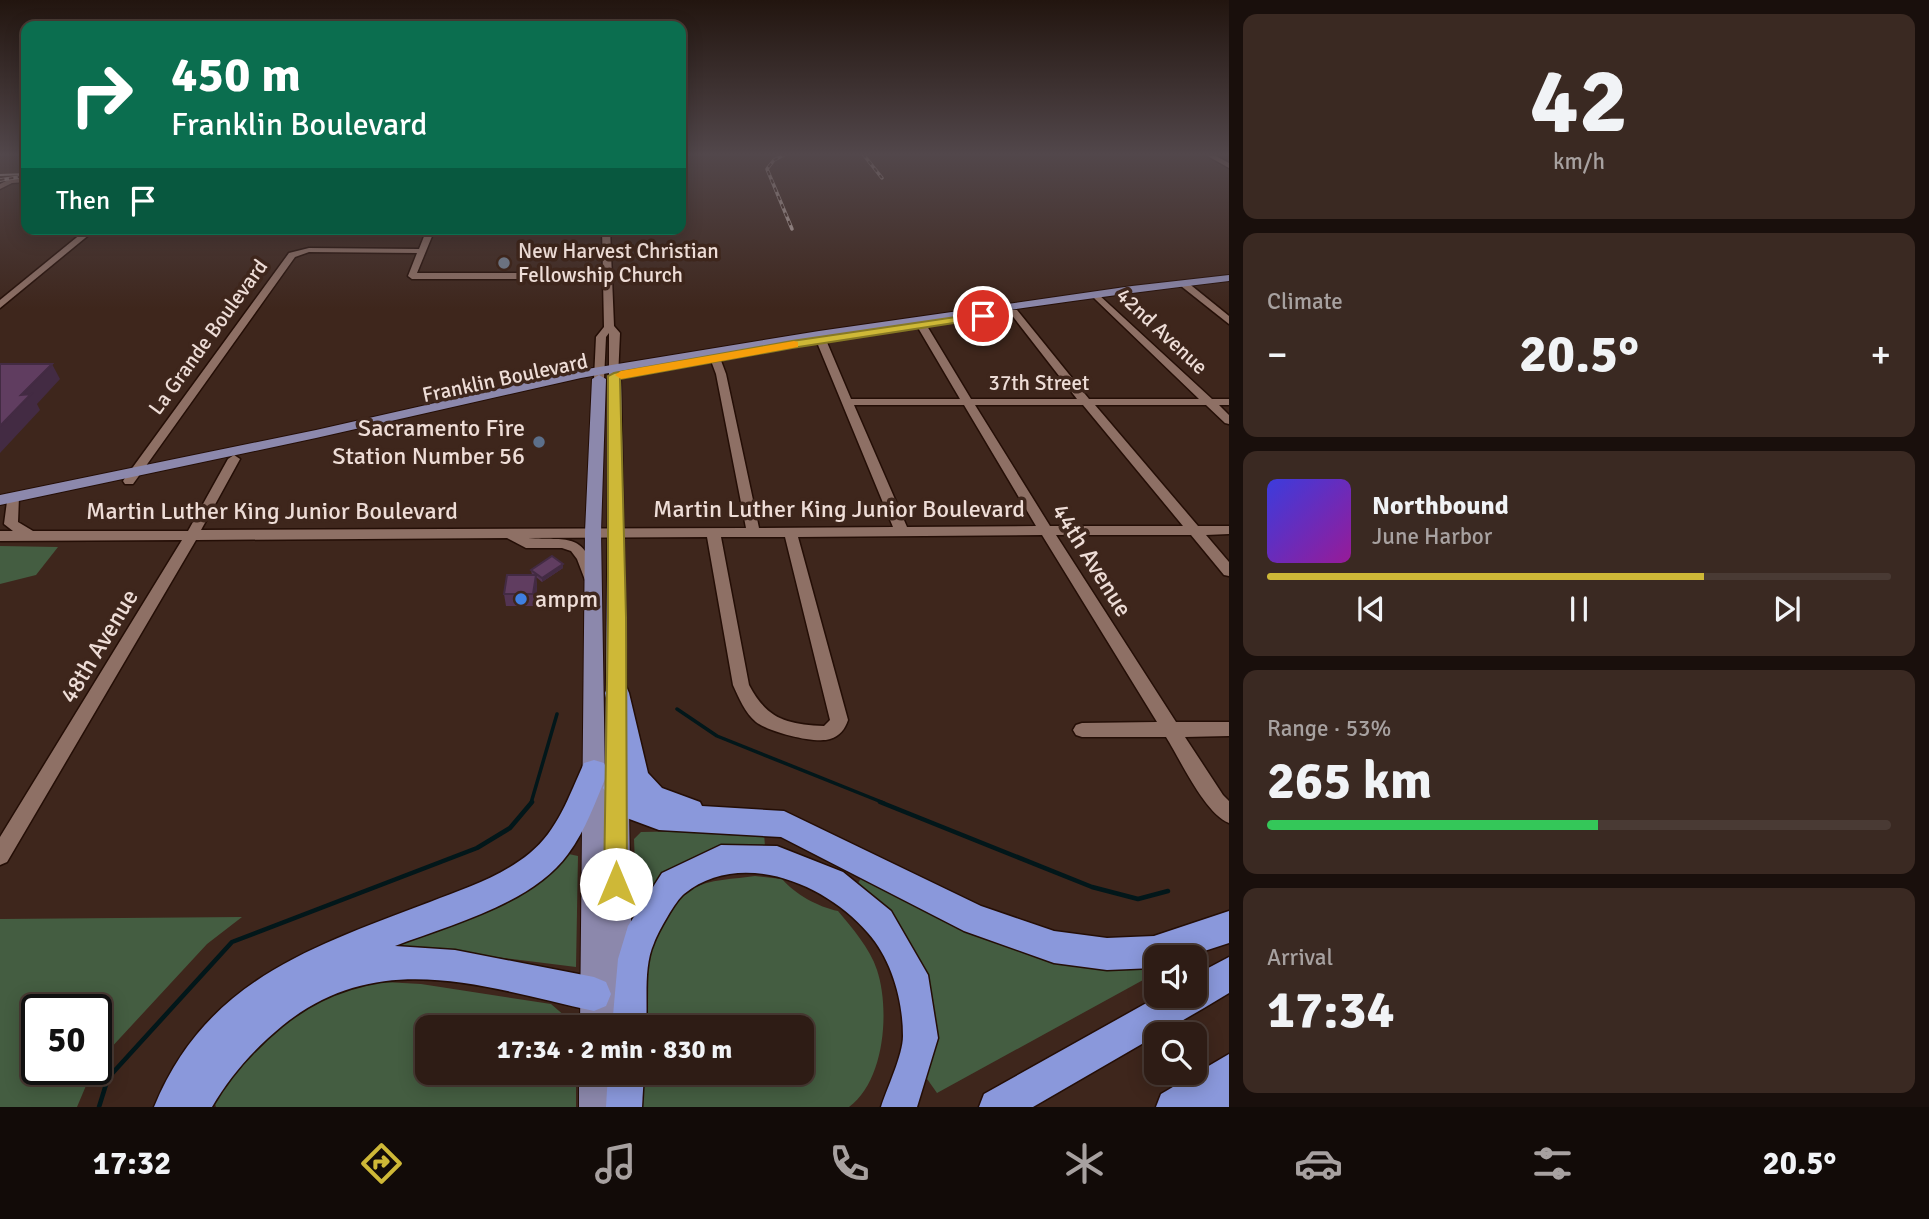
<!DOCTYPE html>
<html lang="en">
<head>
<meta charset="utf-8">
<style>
  body { margin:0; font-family:Signika,sans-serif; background:#3a2922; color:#f1f3f6; height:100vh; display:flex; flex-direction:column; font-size:26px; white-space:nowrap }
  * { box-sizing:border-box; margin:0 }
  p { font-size:23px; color:#a7a1a0 }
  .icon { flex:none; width:38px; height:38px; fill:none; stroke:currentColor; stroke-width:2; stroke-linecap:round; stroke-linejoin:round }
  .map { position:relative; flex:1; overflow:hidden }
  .sheet { display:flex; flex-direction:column; gap:14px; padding:14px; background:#190f0c; width:700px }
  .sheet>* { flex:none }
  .banner { position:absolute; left:21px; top:21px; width:665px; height:214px; border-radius:14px; box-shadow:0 4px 18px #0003,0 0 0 2px #493a34; background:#0b6e4f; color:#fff; overflow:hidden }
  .fabs { position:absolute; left:1144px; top:945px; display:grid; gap:14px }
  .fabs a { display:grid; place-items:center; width:63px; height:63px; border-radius:14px; background:#2e1c15; box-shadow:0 4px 18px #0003,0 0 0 2px #493a34; font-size:35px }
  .speed { position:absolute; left:21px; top:994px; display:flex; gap:14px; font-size:35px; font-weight:700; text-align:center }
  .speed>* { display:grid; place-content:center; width:91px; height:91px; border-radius:50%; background:#2e1c15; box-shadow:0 4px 18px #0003,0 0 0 2px #493a34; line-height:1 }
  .speed .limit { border:4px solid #111; border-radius:10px; background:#fff; color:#111 }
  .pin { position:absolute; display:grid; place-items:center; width:60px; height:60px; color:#fff; margin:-30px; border:4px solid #fff; border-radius:50%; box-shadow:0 2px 7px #0007 }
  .me { position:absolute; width:77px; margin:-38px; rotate:0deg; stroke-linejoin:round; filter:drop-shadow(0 0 5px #0008) }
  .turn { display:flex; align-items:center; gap:24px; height:147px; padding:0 35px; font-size:32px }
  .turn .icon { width:91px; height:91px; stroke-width:2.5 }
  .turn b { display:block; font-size:49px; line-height:60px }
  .then { display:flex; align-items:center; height:66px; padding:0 35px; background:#0003; gap:14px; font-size:26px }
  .big { font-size:52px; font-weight:700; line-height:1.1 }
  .sheet .tile { flex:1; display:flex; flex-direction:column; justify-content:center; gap:10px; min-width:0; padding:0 24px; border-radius:14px; background:#3a2922 }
  .sheet .dial { align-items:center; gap:0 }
  .dial b { font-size:91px; line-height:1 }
  .song { display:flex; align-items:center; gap:21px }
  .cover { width:84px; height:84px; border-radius:10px; background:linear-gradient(135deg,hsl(240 70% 55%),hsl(300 70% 35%)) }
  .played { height:7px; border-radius:4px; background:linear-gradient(90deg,#ceb837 70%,#493a34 70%) }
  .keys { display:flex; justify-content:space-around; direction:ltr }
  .heat { display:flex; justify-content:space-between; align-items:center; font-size:38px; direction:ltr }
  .charge { height:10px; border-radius:5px; background:linear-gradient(90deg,#34c759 53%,#493a34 0) }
  .trip { position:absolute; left:415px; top:1015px; width:399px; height:70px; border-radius:14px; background:#2e1c15; box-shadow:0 4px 18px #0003,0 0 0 2px #493a34; font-weight:700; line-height:70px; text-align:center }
  .menu { display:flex; height:112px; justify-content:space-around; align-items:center; background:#120b08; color:#a7a1a0 }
  .menu .icon { width:49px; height:49px }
  .menu .active { color:#ceb837 }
  .menu b { font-size:32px; color:#f1f3f6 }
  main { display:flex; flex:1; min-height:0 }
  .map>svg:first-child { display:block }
  .green { fill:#445d41 }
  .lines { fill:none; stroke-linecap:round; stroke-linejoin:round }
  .stream-far1 { stroke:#02171a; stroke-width:3.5 }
  .stream { stroke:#02171a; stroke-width:4.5 }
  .minor-casing { stroke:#240e06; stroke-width:3 }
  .major-casing { stroke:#240e06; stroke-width:2 }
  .highway-casing { stroke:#240e06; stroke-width:3 }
  .minor { fill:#8e7065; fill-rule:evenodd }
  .major { fill:#8c88ac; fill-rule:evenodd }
  .highway { fill:#8a98db; fill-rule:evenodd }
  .tram { stroke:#cbb9b2; stroke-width:2 }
  .rail-casing { stroke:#cbb9b2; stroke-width:3.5 }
  .rail { stroke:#3e261c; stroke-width:2; stroke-dasharray:4.5; stroke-linecap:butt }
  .wall { fill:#533453 }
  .shaded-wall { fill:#432b43 }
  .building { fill:#603d60; stroke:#432b43; stroke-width:2 }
  .route { fill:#ceb837; stroke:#867824; stroke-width:2 }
  .slow { fill:#f59e0b }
  .worship-dot { fill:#6b7280; stroke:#3e261c; stroke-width:2.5 }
  .service-dot { fill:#5c6f8a; stroke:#3e261c; stroke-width:2.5 }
  .shop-dot { fill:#3f7fe0; stroke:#3e261c; stroke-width:2.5 }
  .labels { text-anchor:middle; stroke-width:7; stroke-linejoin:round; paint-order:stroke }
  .far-poi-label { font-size:21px; fill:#eeddd7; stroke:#3e261c; text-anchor:start }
  .far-street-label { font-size:21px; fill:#eeddd7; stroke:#3e261c }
  .poi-label { font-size:24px; fill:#eeddd7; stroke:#3e261c; text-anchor:end }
  .street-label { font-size:24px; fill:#eeddd7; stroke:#3e261c }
</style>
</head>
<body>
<main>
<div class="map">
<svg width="1229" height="1107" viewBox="0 0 1229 1107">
  <rect width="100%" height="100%" fill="#3e261c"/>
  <g class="green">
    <path d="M0,546L58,547L36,575L0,584Z"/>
    <path d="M745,830L764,832L765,847C705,845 691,854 651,896L636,893L634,839L641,832Z"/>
    <path d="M564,853L578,856L576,967L433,949H393L392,940Z"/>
    <path d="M755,876L782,879C795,894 818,907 838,911C852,928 870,948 877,970C890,1009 885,1081 849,1107H640L642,1073H802V1027H644C646,980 644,917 691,889C709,879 735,879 755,876Z"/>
    <path d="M861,878L1143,961L1154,974L937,1093L925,1076L929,1043L857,885Z"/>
    <path d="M242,917L207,944L96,1064V1010H37V1069H93L77,1107H0V919Z"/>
    <path d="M385,982L421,984L551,1004L566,1017L571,1027H427V1073H576V1107H216L213,1098L270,1027L347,987Z"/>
  </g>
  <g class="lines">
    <g class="stream-far1">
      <path d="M677,709L717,736L884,803"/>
      <path d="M531,803L557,714"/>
    </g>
    <g class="stream">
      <path d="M880,802L1092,887L1138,899L1168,891"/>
      <path d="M99,1107L108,1078L232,942L477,848L510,828L532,802"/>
    </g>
    <g class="minor-casing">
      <g id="minor">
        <path d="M1204,154H1212L1229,163V168Z"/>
        <path d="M26,178V182L12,183L0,189V184L10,179Z"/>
        <path d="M87,229H96L0,308V300Z"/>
        <path d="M427,229H435L417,273H603L602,229H610L614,326L620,333L618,378H610L609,376V333L606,337L604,379L599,382L594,379L596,337L604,327L603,279H412L408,276L417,253L309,252L295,257L133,484H125L123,481L125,478L289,253L309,248L419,249Z"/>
        <path d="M1181,282H1187L1229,316V324L1181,286Z"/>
        <path d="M1099,295L1212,399H1229V405H1219L1229,415V424L1225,423L1206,405H1095L1198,526H1229V534L1206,535L1229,562V576L1224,575L1191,535H1056L1176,722H1229V736L1185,737L1223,795L1229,801V823C1205,814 1180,759 1166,737H1082L1076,735L1073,730L1076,725L1082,723L1157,722L1042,535L798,537L848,720C845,729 840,736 830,739C815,744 769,732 756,722C745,713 739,698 733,685L707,537L528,538C568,541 582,531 597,576L590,581L585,580L577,559L571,551L562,548H526L507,538L196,540L7,862L0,865V837L182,540L0,541V531H13L4,524L8,494H18L19,497L18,522L33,531H188L228,459L234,455L240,459L201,530L746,528L716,374L710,358L715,355L720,358L726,374L759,528L893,527L816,340L817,338L826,340L851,399H960L917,326L922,323L927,326L971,399H1077L1011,314V310H1017L1089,399H1199L1096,300L1094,298ZM854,405H964L1036,526L907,527ZM975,405H1083L1183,526H1050ZM721,537H785L830,720L824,726C786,724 767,719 749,685Z"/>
      </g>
    </g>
    <g class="major-casing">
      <g id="major">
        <path d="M1229,275V281C1024,305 819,339 615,372L621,376L633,1027H580L585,532L592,379L599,375L606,379L601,532L605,779L609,373L581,378L316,438L0,505V495L316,430L581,370L819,331L1132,286Z"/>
        <rect x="579" y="1073" width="30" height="34"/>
      </g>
    </g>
    <g class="highway-casing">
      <g id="highway">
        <path d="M617,683L626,686L629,693L648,773L662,788L700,802L702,806L784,811L981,906L1054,931L1107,938L1154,936L1229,911V943L1186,957H1157V967L1154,968L1107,970L1054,963L964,931L781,837L659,830L624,817L603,788L607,779L617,776L622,777L605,693L608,686Z"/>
        <path d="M594,760L604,763L608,772C596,800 586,830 568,854C532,904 450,925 395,946L455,950L594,977L606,982L611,994L606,1006L594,1011C484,987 379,947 282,1026C254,1049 230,1076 212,1107H154C206,980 312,947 430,902C464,889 501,877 530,853C558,830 569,796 584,763Z"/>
        <path d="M721,845L777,846L843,872L891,911L928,975L938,1038L917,1107H881C887,1088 903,1055 903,1036C903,1001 892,960 868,933C826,884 741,848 684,894C676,900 658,932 654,943C643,967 648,1001 646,1027H612L618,959L628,926L662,873Z"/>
        <path d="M1229,957V993L1204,1008L1033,1107H979L984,1094L1159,996H1195V975Z"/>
        <path d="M1229,1054V1107H1156L1161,1094Z"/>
        <path d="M608,1073H644L642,1107H606Z"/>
      </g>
    </g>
    <use href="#minor" class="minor"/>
    <use href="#major" class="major"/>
    <use href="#highway" class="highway"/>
    <path class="tram" d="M0,175L26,174"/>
    <g class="rail-casing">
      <g id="rail">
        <path d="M786,154L774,160L767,169L792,229"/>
        <path d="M863,154L882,178"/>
        <path d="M0,180L26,176"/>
      </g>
    </g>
    <use href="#rail" class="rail"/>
  </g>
  <path class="wall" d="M563,568L542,582L536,577L537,587L535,606H506L504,594L532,575L531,570Z"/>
  <g class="shaded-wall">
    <path d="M52,364L60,379L37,404L40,410L0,453V426L21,395Z"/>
    <path d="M563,564V568L542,582V578Z"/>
    <path d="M536,575L537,587L535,606L533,594Z"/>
  </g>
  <g class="building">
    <path d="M0,364H52L21,395L31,394L0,426Z"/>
    <path d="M552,556L563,564L542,578L531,570Z"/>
    <path d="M507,575H536L533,594H504Z"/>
  </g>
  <linearGradient id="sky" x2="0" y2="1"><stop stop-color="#22150f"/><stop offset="0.5" stop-color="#52474b"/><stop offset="1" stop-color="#52474b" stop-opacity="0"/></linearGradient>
  <rect width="1229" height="309" fill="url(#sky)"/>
  <path class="route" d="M983,313L988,316L986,318L792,348L620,379L626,617L627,884L624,892L616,895L608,892L604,884L608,617V376L614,373L792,341Z"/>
  <path class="slow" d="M794,341L798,342V347L621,379L615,375L621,371Z"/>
  <circle class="worship-dot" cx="504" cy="263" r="7"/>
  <circle class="service-dot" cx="539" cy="442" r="7"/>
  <circle class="shop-dot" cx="521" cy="599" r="7"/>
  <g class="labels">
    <g class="far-poi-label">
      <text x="518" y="258">New Harvest Christian<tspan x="518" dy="24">Fellowship Church</tspan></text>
    </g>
    <g class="far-street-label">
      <text transform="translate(1162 331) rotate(43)" y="7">42nd Avenue</text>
      <text transform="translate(208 337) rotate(-54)" y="7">La Grande Boulevard</text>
      <text transform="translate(505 378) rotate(-12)" y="7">Franklin Boulevard</text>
      <text x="1039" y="390">37th Street</text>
    </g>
    <g class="poi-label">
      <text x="525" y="436">Sacramento Fire<tspan x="525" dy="28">Station Number 56</tspan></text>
      <text x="535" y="607" text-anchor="start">ampm</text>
    </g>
    <g class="street-label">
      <text x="839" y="517">Martin Luther King Junior Boulevard</text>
      <text x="272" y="519">Martin Luther King Junior Boulevard</text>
      <text transform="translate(1092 560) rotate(58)" y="8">44th Avenue</text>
      <text transform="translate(99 646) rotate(-59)" y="8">48th Avenue</text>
    </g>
  </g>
</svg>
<div class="fabs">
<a><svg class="icon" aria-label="sound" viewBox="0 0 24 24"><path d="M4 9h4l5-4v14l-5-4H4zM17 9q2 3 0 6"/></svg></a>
<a><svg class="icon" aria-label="search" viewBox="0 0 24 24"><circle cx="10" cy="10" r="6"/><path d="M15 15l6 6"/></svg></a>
</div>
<div class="speed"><div class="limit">50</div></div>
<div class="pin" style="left:983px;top:316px;background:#d93025"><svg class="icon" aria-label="arrive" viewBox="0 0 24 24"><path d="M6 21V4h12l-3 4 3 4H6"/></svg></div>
<svg class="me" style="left:616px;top:884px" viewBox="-20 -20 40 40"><circle r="19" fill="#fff"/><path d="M0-13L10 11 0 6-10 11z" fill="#ceb837"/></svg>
<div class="trip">17:34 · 2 min · 830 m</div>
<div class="banner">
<div class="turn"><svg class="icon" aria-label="right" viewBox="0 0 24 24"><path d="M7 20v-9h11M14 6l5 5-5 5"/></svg><div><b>450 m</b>Franklin Boulevard</div></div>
<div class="then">Then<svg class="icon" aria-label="arrive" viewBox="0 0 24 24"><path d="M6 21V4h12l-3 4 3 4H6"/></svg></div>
</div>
</div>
<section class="sheet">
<div class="tile dial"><b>42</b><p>km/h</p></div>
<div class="tile"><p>Climate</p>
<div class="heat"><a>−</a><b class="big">20.5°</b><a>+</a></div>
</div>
<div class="tile">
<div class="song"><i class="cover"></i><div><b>Northbound</b><p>June Harbor</p></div></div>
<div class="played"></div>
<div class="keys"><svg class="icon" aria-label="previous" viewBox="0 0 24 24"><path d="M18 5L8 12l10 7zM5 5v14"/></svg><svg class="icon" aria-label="pause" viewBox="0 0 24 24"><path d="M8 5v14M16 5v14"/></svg><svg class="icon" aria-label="next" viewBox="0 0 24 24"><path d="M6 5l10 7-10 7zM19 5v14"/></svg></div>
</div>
<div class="tile"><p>Range · 53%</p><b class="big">265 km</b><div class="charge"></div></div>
<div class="tile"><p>Arrival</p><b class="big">17:34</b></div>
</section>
</main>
<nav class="menu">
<b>17:32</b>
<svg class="icon active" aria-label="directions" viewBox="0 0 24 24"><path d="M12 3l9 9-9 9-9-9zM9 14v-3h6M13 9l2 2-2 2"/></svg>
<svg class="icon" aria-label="music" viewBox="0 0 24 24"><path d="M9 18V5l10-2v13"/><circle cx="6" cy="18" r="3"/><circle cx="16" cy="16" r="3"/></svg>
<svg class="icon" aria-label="phone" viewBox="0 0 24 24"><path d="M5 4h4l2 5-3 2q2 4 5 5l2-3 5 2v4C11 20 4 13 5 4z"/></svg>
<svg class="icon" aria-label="climate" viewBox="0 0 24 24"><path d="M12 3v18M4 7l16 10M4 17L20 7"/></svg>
<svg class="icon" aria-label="car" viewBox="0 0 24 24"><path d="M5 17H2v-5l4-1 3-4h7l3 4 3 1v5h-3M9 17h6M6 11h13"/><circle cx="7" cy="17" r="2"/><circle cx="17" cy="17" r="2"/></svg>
<svg class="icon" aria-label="filters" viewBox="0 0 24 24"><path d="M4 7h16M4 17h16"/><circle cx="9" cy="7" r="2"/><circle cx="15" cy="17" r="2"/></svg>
<b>20.5°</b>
</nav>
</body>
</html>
